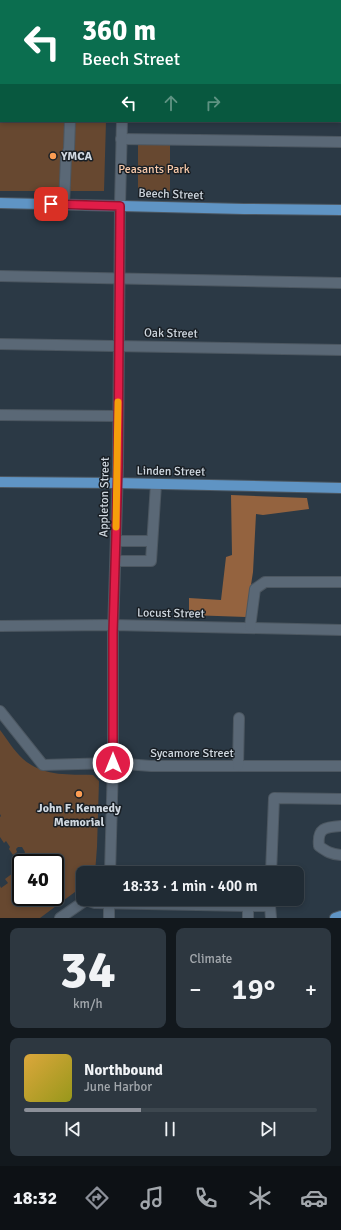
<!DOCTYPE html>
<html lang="en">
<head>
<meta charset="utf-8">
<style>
  body { margin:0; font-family:Signika,sans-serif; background:#2d3740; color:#f1f3f6; height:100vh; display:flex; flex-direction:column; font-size:15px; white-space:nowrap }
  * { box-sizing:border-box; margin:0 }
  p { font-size:13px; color:#a2a7ac }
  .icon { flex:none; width:22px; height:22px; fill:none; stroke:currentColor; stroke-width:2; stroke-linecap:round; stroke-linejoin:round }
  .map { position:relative; height:918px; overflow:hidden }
  .panel { display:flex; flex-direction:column; gap:10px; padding:10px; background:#12181d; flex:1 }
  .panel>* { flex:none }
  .banner { position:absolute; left:0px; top:0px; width:341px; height:122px; box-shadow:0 2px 6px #0003,0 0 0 1px #3d474f; background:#0b6e4f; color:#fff; overflow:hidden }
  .speed { position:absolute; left:12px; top:854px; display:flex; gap:8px; font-size:20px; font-weight:700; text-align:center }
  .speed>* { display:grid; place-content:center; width:52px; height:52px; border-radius:50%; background:#202b34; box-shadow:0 2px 6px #0003,0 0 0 1px #3d474f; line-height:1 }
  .speed .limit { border:2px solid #111; border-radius:6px; background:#fff; color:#111 }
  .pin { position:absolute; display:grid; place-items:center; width:34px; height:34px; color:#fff; margin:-17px; border-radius:8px; box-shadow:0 2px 6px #0006 }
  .me { position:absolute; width:44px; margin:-22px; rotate:0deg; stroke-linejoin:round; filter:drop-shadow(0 0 3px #0008) }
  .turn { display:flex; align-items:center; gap:14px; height:84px; padding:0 16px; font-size:18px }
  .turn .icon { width:52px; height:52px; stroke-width:2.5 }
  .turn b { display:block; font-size:28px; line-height:34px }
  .lanes { display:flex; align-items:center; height:38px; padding:0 16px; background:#0003; justify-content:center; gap:20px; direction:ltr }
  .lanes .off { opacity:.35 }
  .big { font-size:30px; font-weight:600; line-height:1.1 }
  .panel .card { flex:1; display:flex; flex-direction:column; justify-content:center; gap:6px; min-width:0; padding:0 14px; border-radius:8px; background:#2d3740 }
  .panel .dial { align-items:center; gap:0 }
  .dial b { font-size:52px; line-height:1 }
  .song { display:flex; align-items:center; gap:12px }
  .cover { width:48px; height:48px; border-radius:6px; background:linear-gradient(135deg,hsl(40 70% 55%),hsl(60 70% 35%)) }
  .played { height:4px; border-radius:2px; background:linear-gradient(90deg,#8c9099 40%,#3d474f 40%) }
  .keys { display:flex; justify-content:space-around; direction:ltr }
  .heat { display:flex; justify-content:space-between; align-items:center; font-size:22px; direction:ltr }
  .panel .tiles { flex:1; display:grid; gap:10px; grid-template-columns:1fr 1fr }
  .card:last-child { grid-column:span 2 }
  .trip { position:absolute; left:76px; top:866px; width:228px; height:40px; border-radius:8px; background:#202b34; box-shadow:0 2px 6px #0003,0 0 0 1px #3d474f; font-weight:600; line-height:40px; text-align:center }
  .tabs { display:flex; height:64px; justify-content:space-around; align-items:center; background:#0d1115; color:#a2a7ac }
  .tabs .icon { width:28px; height:28px }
  .tabs .active { color:#8c9099 }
  .tabs b { font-size:18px; color:#f1f3f6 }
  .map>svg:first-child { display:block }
  .green { fill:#674830 }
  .forest { fill:#94633f }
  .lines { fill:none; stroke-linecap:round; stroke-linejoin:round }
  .minor-casing { stroke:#4c5761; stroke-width:12 }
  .major-casing { stroke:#4c5761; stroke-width:12 }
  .minor { stroke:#5a6876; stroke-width:10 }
  .major { stroke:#5f94c4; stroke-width:10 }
  .route-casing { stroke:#92132f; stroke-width:10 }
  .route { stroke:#e11d48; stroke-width:7 }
  .slow { stroke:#f59e0b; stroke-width:7 }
  .poi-dot { fill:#fc9d53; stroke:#191f25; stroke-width:1.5 }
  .labels { text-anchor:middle; stroke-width:3; stroke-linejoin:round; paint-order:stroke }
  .poi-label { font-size:12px; font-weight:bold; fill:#d0d8e0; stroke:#191f25; text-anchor:start }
  .park-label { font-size:12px; fill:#f7c9aa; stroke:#191f25 }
  .street-label { font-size:12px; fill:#d0d8e0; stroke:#191f25 }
</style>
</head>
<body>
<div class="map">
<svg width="341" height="918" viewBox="0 0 341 918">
  <rect width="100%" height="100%" fill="#2b3945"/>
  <g class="green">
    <path d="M0,78L1,121H106L104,191H0Z"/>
    <rect x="138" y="143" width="32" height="51"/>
    <path d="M0,730C7,739 14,751 23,759C44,777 67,774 93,775L99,781L97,847L95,873H83V886L40,918H0V886L1,888L8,883L5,879L17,870L21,873V897H55V863L21,862L20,863L15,858L19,855H24L25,852L22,847H18L16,849L17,852L13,855L9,849L10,847L6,841L4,843L0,837V817L1,816L0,814Z"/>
  </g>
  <path class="forest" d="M231,495L307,498L309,509L263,515L256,514L253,572L246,617L189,615V598L221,600L226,557L232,555Z"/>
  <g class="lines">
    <g class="minor-casing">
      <g id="minor">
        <path d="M101,0L140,1"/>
        <path d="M340,2H341"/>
        <path d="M0,65H1"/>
        <path d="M340,72H341"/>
        <path d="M0,85H1"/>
        <path d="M121,139L341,142"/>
        <path d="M64,205L66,157L69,149L70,121"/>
        <path d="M0,276L341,283"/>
        <path d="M0,344L341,350"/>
        <path d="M0,415L118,416"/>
        <path d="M116,541H152"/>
        <path d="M116,561H151L156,484"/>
        <path d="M0,626L113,625L341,630"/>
        <path d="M250,627L255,589L265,582H341"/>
        <path d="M0,711L43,765L113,763L151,766H341"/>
        <path d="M238,766L239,718"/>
        <path d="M341,826C325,827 317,828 319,846C327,852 331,854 341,855"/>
        <path d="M110,873L113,763V633L118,467L120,205L122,121"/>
        <path d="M271,873L274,798L341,799"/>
        <path d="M60,918L86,900L95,903L248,906"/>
        <path d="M109,918V899"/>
        <path d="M248,918V906H270L271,918"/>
      </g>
    </g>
    <g class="major-casing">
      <g id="major">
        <path d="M0,203L244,209L341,210"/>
        <path d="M0,482L117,483L341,488"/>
        <path d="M335,918L341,916"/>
      </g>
    </g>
    <use href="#minor" class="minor"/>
    <use href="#major" class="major"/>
  </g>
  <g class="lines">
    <g class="route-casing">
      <path id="route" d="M51,204L120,206L118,467L113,633V763"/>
    </g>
    <use href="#route" class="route"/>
    <path class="slow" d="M116,527L118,402"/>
  </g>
  <g class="poi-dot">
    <circle cx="53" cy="156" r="4"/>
    <circle cx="79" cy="794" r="4"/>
  </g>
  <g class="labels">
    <g class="poi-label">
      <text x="61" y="160">YMCA</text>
      <text x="79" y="812" text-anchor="middle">John F. Kennedy<tspan x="79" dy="14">Memorial</tspan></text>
    </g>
    <g class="park-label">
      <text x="154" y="173">Peasants Park</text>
    </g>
    <g class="street-label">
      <text transform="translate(171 194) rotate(2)" y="4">Beech Street</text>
      <text transform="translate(171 333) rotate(1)" y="4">Oak Street</text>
      <text transform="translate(171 471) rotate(1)" y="4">Linden Street</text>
      <text transform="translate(104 497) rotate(-89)" y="4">Appleton Street</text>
      <text transform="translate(171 613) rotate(1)" y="4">Locust Street</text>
      <text x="192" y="757">Sycamore Street</text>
    </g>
  </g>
</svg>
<div class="speed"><div class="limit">40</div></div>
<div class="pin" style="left:51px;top:204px;background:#d93025"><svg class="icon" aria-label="arrive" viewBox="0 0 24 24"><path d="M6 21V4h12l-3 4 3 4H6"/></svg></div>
<svg class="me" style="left:113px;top:763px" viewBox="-20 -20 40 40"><circle r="17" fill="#e11d48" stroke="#fff" stroke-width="3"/><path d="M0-11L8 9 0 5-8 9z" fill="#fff"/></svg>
<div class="trip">18:33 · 1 min · 400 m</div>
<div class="banner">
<div class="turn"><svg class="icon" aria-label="left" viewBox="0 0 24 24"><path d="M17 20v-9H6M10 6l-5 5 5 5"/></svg><div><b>360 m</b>Beech Street</div></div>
<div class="lanes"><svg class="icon" aria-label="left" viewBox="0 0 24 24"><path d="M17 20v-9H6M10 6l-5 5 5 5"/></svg><svg class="icon off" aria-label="ahead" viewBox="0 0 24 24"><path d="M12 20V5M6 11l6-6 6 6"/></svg><svg class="icon off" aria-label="right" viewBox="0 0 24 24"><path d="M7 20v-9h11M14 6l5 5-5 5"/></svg></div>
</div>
</div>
<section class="panel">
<div class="tiles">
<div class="card dial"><b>34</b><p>km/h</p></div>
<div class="card"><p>Climate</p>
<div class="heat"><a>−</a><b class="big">19°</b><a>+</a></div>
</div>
<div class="card">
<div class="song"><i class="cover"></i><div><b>Northbound</b><p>June Harbor</p></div></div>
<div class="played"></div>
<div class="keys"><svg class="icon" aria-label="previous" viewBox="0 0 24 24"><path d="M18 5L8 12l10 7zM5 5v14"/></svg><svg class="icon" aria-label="pause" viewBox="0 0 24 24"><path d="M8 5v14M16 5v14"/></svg><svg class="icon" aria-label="next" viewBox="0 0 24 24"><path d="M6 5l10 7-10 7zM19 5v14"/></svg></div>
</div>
</div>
</section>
<nav class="tabs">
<b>18:32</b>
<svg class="icon active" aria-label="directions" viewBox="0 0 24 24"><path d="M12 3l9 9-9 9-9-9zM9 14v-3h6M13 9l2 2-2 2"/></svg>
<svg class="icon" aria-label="music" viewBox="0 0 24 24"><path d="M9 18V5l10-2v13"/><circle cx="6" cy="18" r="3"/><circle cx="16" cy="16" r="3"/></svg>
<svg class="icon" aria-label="phone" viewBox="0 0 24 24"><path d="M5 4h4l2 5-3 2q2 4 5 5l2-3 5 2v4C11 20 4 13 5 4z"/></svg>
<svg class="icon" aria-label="climate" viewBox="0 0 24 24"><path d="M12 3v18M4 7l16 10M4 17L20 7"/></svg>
<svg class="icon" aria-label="car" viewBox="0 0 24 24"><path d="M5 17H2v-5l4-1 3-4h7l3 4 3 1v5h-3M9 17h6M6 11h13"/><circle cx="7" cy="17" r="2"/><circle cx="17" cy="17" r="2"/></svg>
</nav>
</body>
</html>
